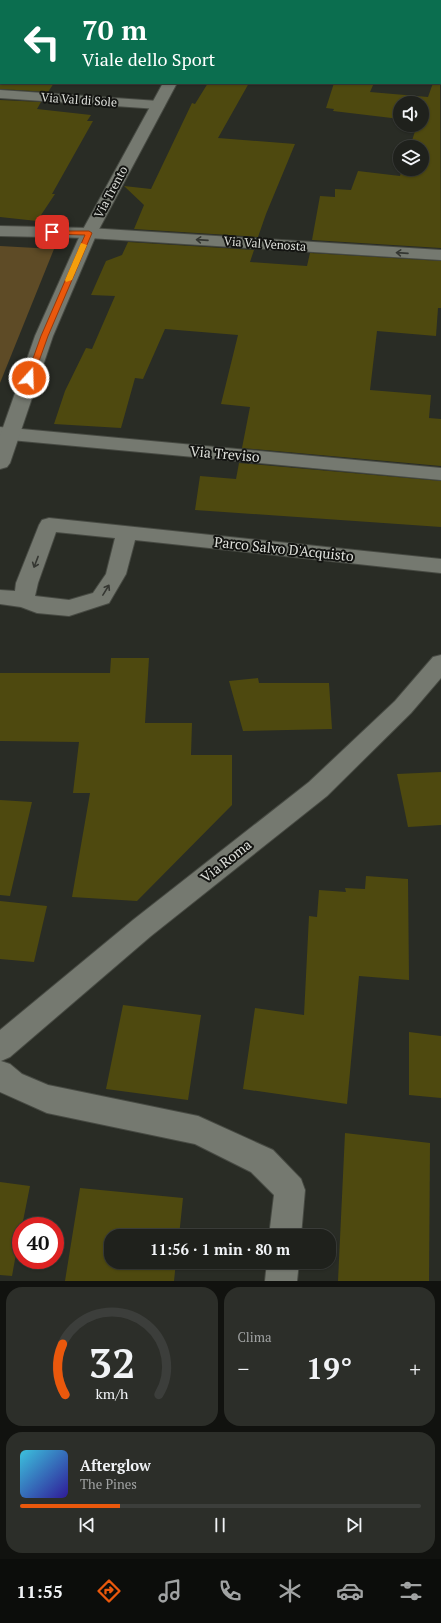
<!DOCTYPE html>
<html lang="it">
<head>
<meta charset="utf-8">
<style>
  body { margin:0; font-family:"PT Serif",serif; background:#2c2e29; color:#f1f3f6; height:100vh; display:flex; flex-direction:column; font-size:15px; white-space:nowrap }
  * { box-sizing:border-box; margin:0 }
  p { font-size:13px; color:#a1a3a3 }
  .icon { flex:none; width:22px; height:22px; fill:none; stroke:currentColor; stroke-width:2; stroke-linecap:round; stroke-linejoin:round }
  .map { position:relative; height:1281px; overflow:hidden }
  .side { display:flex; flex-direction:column; gap:6px; padding:6px; background:#11120f; flex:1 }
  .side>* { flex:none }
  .hud { position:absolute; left:0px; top:0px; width:441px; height:84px; box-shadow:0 1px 3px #0004,0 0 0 1px #3c3e3b; background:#0b6e4f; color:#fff; overflow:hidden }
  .buttons { position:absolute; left:393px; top:96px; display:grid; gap:8px }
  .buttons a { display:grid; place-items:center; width:36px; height:36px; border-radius:50%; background:#1f211c; box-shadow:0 1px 3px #0004,0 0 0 1px #3c3e3b; font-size:20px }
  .speed { position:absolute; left:12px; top:1217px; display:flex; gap:8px; font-size:20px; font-weight:700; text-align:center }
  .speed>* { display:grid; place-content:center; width:52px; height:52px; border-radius:50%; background:#1f211c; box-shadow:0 1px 3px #0004,0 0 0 1px #3c3e3b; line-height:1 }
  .speed .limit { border:6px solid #d22; background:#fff; color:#111 }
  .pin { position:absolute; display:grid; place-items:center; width:34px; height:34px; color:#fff; margin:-17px; border-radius:8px; box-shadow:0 2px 6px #0006 }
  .me { position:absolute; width:44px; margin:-22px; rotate:20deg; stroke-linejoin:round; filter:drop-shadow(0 0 3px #0008) }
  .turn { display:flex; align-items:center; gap:14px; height:84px; padding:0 16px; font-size:18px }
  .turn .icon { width:52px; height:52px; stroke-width:2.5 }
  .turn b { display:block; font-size:28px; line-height:34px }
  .big { font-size:30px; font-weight:600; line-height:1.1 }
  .side .widget { flex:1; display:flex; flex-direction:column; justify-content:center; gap:6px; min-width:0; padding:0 14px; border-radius:16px; background:#2c2e29 }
  .side .dial { align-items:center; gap:0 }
  .dial svg { height:104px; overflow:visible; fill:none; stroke:#3c3e3b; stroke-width:7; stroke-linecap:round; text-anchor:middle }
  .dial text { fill:#f1f3f6; stroke:none }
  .song { display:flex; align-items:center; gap:12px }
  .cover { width:48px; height:48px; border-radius:6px; background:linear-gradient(135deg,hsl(190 70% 55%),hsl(250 70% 35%)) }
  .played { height:4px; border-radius:2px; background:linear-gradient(90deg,#ea580c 25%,#3c3e3b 25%) }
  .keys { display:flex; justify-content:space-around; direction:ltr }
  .heat { display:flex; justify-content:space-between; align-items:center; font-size:22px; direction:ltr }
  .side .tiles { flex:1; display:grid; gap:6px; grid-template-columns:1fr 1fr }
  .widget:last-child { grid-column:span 2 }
  .trip { position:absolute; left:104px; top:1229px; width:232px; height:40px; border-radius:16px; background:#1f211c; box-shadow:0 1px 3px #0004,0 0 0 1px #3c3e3b; font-weight:600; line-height:40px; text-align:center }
  .tabs { display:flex; height:64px; justify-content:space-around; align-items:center; background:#0c0d0b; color:#a1a3a3 }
  .tabs .icon { width:28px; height:28px }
  .tabs .current { color:#ea580c }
  .tabs b { font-size:18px; color:#f1f3f6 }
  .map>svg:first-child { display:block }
  .green { fill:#5e4b26 }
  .building { fill:#4e490f }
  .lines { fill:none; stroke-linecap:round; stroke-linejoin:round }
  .street-casing { stroke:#474a43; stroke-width:2 }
  .secondary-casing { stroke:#474a43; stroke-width:2 }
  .street { fill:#757970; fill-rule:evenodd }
  .secondary { fill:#757970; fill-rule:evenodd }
  .oneway { stroke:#353732 }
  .route { fill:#ea580c; stroke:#983908 }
  .slow { fill:#f59e0b }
  .labels { text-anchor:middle; stroke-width:4; stroke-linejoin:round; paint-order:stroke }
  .far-street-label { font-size:12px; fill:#dee0db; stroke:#131411 }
  .street-label { font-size:14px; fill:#dee0db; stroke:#131411 }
</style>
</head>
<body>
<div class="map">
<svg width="441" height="1281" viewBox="0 0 441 1281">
  <rect width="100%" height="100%" fill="#292c25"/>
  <path class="green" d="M0,246L54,249L0,383Z"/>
  <g class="building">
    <path d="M440,69L441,248L312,240L320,196L335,197V189L351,190L358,171L400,176L402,169H422V147H410L417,125H422V103H400V119L333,111L334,109L326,108L334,83H374L370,92L428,97L433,83H440Z"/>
    <path d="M0,83H54L48,92L0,89Z"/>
    <path d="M208,83H249L218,138L295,144L266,214L258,237L134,229L144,205L124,186L151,189L192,103L195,104Z"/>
    <path d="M0,100L41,102L37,109L91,115L87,121H93L52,194H55L37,221L0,217Z"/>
    <path d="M128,242L254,250L250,262L307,266L310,253L441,261V308H438L436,336L377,331L370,390L431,395L429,418L441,419V466L242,448L250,407L221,404L238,335L165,329L143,379L135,378L121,428L54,424L65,391L86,348L92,349L115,296L91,295L106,261L122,255Z"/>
    <path d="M239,463L441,481V527L195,510L200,476L236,479Z"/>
    <path d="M111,658H149L145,723H192L191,755H232V805L137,901L72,897L90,793H73L79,742L0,741V673H110Z"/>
    <path d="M258,678L259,683H329L332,729L243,731L229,681Z"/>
    <path d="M441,772V825L408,827L397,774Z"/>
    <path d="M0,800L32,802L10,896L0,895Z"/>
    <path d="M366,876L408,879L409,980L359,976L347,1104L243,1089L255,1008L304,1015L309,916L317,917L319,890L346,892L345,888L365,889Z"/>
    <path d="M0,901L47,906L34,962L0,959Z"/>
    <path d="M123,1005L201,1015L188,1100L106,1089Z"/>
    <path d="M409,1032L441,1036V1098L409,1095Z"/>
    <path d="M345,1133L430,1143L429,1281H338Z"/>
    <path d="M0,1182L30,1186L22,1226H21L12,1276L0,1275Z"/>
    <path d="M80,1188L183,1198L179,1236H111V1262H176L174,1281H65Z"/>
  </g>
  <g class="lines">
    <g class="street-casing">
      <g id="street">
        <path d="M257,0H282L283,1H258Z"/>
        <rect x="440" y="11" width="1" height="8"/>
        <path d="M0,90L158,101L163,102L165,105L163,108L158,109L0,98Z"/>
        <path d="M0,226L89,228L441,250V260L89,238L0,236Z"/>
        <path d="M0,427L441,468V480L0,439Z"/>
        <path d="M49,518L441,559V573L135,540L126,574L109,603L69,616L37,613L21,607L0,604V590L15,591L16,583L39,525L42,520ZM56,532L115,538L106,574L93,593L69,600L35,596L38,583Z"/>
        <path d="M441,655V678L411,713L327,796L151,936L10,1057L1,1061L10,1064L22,1074L48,1085L198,1116L273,1150L301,1179L305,1190L301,1236H269L274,1195L251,1172L195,1144L47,1113L0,1092V1030L133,920L309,782L395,701L433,657Z"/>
        <path d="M267,1262H299L297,1281H265Z"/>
      </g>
    </g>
    <g class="secondary-casing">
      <path id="secondary" d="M163,83H177L97,233L53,336L10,463L7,467L0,469V436L35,336L81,233Z"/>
    </g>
    <use href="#street" class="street"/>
    <use href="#secondary" class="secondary"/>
  </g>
  <defs><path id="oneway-shaft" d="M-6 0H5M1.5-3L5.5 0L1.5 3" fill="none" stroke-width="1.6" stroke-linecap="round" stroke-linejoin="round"/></defs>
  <g class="oneway">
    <use href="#oneway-shaft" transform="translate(202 240) rotate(-176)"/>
    <use href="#oneway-shaft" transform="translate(402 253) rotate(-176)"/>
    <use href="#oneway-shaft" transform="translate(36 562) rotate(111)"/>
    <use href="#oneway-shaft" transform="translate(106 590) rotate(-58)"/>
  </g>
  <path class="route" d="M50,231H89L92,233L48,336L33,378L29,380L26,378L41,336L85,235L52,234H50Z"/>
  <path class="slow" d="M81,243L87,245L72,280L66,282L65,280Z"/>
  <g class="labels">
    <g class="far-street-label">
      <text transform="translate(79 100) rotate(4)" y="4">Via Val di Sole</text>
      <text transform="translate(111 192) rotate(-62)" y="4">Via Trento</text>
      <text transform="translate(265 244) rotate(4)" y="4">Via Val Venosta</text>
    </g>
    <g class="street-label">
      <text transform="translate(225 454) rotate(5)" y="5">Via Treviso</text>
      <text transform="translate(284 549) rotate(6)" y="5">Parco Salvo D'Acquisto</text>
      <text transform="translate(226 861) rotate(-38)" y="5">Via Roma</text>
    </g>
  </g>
</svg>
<div class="buttons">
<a><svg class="icon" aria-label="sound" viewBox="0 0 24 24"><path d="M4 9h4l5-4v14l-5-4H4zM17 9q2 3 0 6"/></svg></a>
<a><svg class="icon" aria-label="layers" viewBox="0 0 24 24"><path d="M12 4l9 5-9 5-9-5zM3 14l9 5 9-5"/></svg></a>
</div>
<div class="speed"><div class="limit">40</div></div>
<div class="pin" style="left:52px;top:232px;background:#d93025"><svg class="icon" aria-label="arrive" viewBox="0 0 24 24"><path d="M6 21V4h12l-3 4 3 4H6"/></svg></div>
<svg class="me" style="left:29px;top:378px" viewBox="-20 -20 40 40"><circle r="17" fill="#ea580c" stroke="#fff" stroke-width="3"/><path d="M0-11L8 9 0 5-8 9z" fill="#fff"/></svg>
<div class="trip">11:56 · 1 min · 80 m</div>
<div class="hud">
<div class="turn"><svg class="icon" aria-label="left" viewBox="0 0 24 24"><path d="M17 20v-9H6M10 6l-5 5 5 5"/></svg><div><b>70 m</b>Viale dello Sport</div></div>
</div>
</div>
<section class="side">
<div class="tiles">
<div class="widget dial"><svg viewBox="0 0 100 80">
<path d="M14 69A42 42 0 1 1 86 69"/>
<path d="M14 69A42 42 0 0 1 12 30" stroke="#ea580c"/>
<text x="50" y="56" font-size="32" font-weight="700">32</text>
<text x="50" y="72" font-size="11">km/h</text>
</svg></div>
<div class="widget"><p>Clima</p>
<div class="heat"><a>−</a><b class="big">19°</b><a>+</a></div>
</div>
<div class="widget">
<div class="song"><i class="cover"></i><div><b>Afterglow</b><p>The Pines</p></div></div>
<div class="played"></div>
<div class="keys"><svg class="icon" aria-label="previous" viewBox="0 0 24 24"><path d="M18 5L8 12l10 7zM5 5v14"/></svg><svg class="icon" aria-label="pause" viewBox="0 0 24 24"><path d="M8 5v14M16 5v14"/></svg><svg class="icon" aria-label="next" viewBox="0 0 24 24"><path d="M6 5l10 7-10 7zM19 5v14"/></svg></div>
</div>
</div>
</section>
<nav class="tabs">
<b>11:55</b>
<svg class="icon current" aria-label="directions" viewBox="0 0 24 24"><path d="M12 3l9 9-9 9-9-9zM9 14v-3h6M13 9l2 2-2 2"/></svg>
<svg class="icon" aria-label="music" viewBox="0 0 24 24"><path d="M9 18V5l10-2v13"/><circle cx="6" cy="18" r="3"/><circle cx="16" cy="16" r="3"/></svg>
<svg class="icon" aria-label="phone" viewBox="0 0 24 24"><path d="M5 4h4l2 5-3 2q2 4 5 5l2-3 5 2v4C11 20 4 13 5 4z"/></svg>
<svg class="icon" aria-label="climate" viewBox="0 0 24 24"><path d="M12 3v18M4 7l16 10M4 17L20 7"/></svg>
<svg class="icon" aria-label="car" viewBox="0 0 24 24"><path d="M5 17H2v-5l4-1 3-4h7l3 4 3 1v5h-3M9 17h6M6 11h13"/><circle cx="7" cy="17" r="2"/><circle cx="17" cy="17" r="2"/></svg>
<svg class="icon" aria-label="filters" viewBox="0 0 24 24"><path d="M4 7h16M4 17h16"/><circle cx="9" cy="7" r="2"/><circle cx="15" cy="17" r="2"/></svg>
</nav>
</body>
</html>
